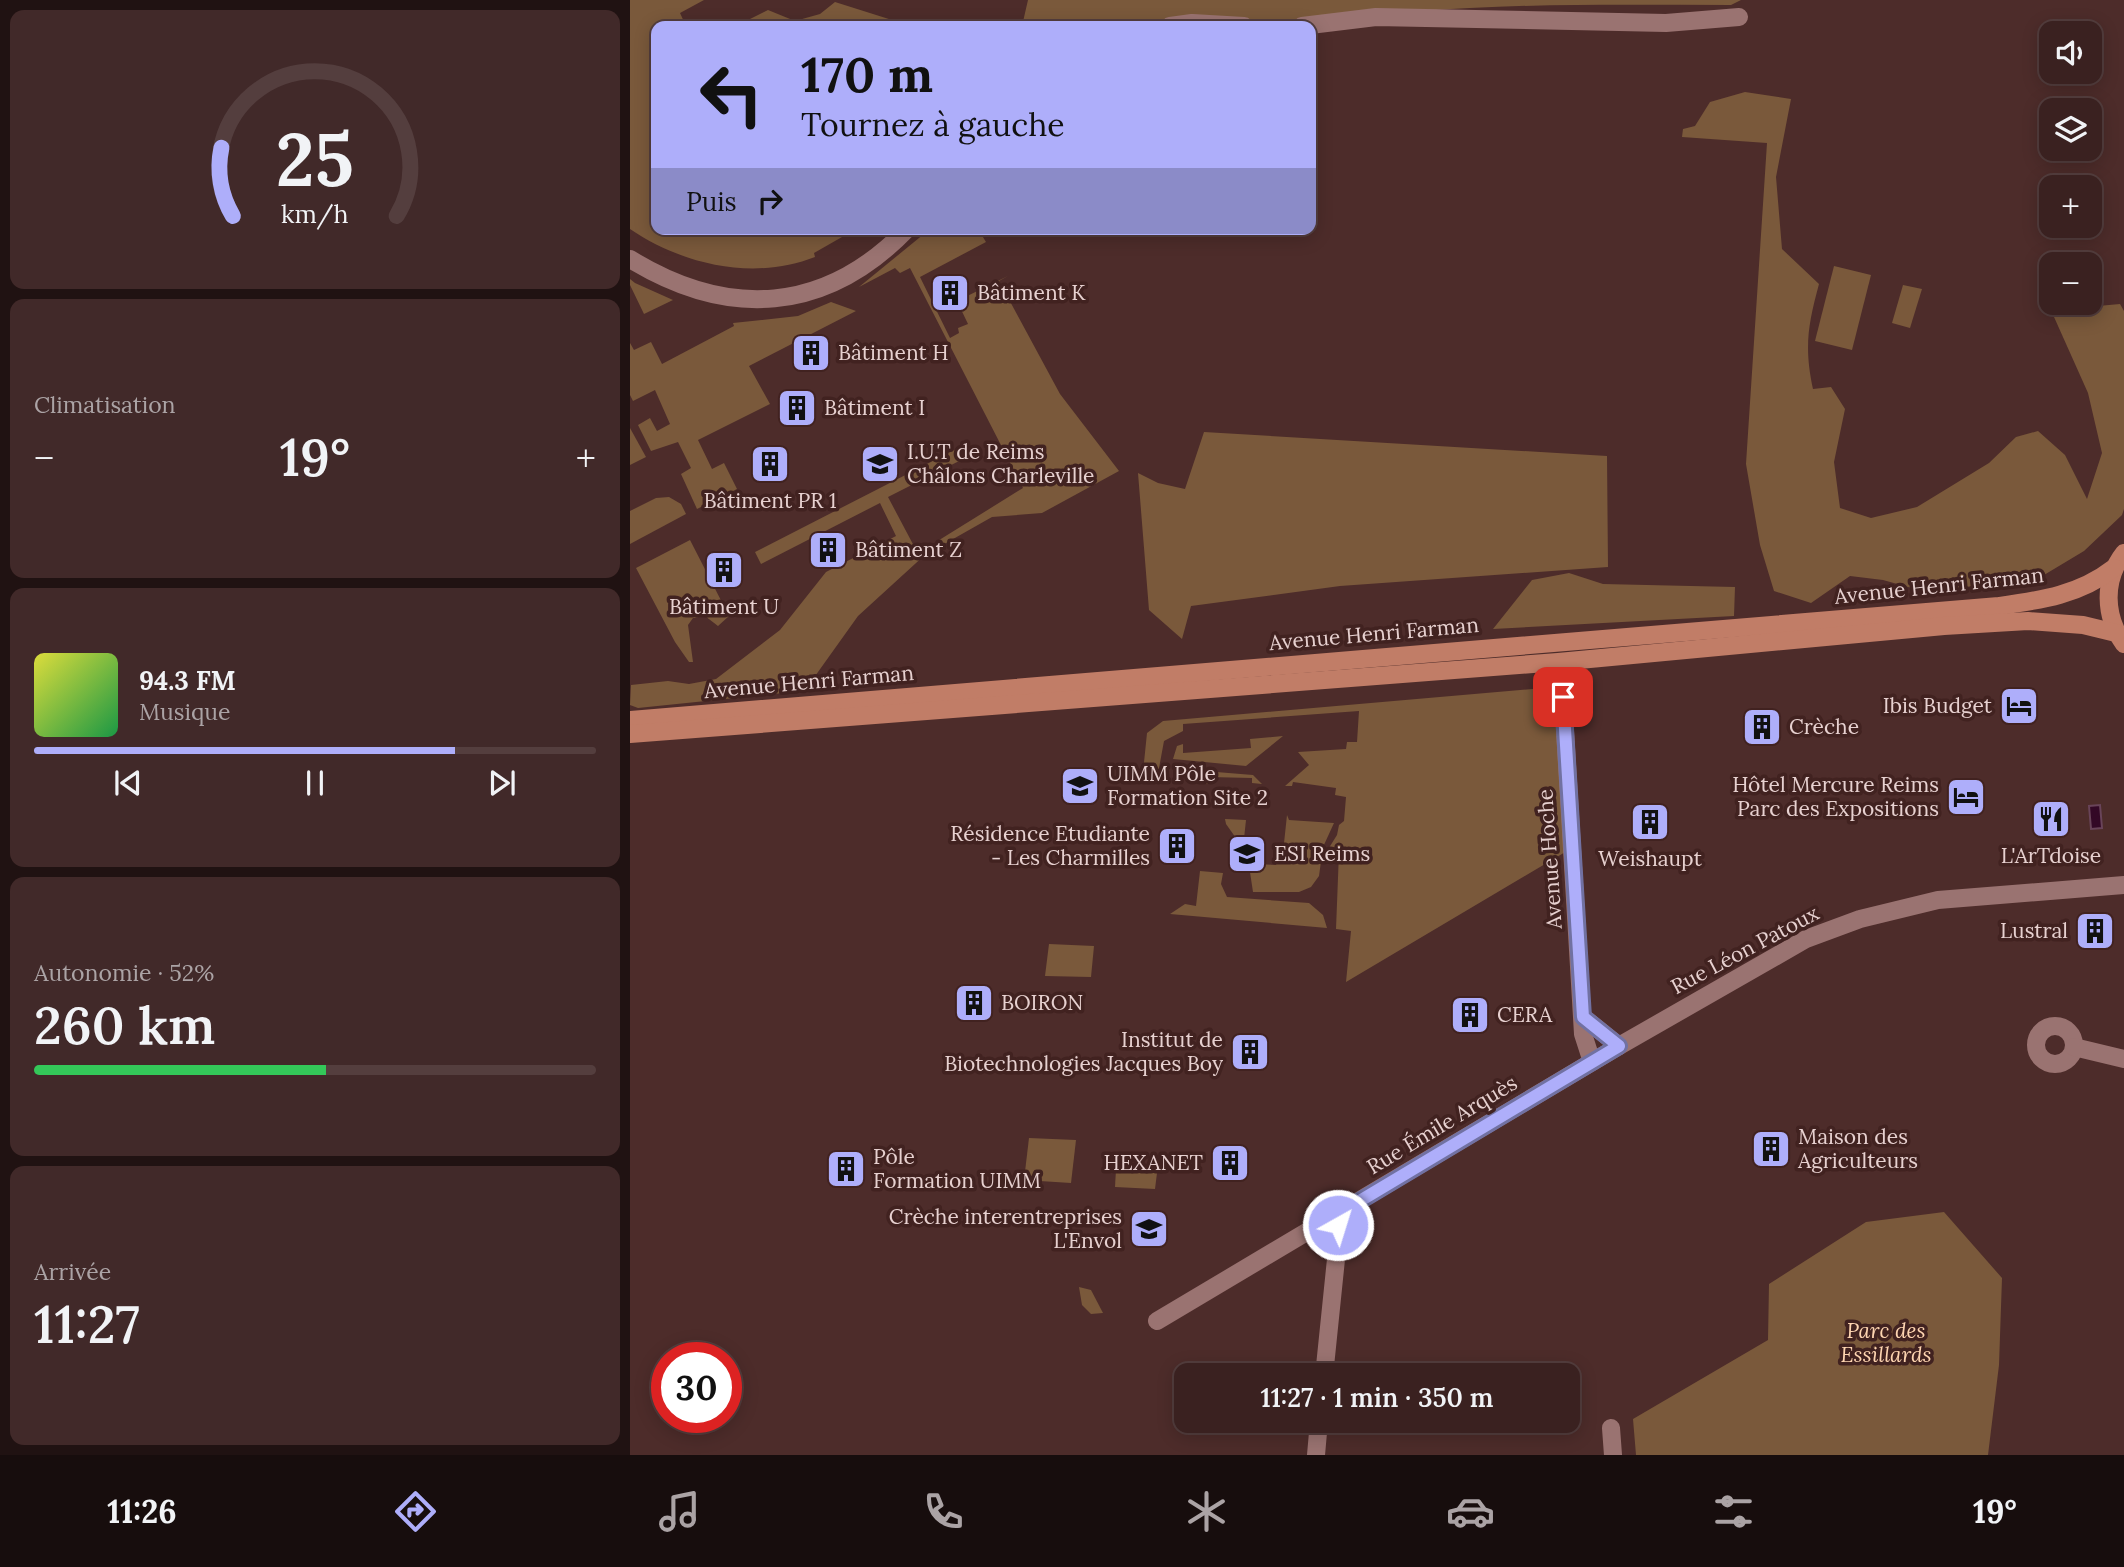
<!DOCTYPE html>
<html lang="fr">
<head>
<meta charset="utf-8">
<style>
  body { margin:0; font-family:Lora,serif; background:#412929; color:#f1f3f6; height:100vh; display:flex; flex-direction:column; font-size:26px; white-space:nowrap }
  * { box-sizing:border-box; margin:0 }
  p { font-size:23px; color:#aba3a5 }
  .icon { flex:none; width:38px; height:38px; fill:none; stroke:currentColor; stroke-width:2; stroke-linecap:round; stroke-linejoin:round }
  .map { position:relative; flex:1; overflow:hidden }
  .drawer { display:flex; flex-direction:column; gap:10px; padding:10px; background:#201212; width:630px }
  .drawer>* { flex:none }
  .guide { position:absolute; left:21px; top:21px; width:665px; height:214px; border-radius:14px; box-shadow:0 4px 18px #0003,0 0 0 2px #543e3e; background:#aeaefa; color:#111; overflow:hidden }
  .fabs { position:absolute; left:1409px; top:21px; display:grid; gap:14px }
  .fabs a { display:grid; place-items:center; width:63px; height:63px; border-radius:14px; background:#3a2120; box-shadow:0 4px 18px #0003,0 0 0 2px #543e3e; font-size:35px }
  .speed { position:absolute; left:21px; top:1342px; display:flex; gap:14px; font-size:35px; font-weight:700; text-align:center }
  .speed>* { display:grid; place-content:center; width:91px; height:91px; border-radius:50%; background:#3a2120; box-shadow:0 4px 18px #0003,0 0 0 2px #543e3e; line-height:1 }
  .speed .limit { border:10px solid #d22; background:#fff; color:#111 }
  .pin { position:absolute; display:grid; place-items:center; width:60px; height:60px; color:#fff; margin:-30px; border-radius:14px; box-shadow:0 4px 10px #0006 }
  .me { position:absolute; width:77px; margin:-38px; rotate:39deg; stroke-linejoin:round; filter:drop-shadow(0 0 5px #0008) }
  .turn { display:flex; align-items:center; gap:24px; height:147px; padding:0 35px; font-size:32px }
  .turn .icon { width:91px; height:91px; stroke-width:2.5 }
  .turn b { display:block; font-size:49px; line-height:60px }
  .then { display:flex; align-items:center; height:66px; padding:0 35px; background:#0003; gap:14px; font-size:26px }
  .big { font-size:52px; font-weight:600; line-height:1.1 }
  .drawer .tile { flex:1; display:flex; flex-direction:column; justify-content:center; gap:10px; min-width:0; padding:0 24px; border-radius:14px; background:#412929 }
  .drawer .dial { align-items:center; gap:0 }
  .dial svg { height:182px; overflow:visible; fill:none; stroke:#543e3e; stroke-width:7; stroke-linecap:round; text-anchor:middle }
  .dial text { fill:#f1f3f6; stroke:none }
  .song { display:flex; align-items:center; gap:21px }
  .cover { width:84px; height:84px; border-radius:10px; background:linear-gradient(135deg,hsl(60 70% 55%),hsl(140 70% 35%)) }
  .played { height:7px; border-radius:4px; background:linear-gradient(90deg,#aeaefa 75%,#543e3e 75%) }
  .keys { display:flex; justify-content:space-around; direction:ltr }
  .heat { display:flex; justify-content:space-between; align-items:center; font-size:38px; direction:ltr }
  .charge { height:10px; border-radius:5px; background:linear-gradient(90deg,#34c759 52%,#543e3e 0) }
  .trip { position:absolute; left:544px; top:1363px; width:406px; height:70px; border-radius:14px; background:#3a2120; box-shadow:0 4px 18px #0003,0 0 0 2px #543e3e; font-weight:600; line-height:70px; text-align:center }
  .menu { display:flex; height:112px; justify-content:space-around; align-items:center; background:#170d0d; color:#aba3a5 }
  .menu .icon { width:49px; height:49px }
  .menu .on { color:#aeaefa }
  .menu b { font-size:32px; color:#f1f3f6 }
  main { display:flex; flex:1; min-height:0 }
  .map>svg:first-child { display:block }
  .green { fill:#7a593b }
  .water { fill:#330826; stroke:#694459; stroke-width:2 }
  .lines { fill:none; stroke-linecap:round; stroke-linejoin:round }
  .minor { stroke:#9a7371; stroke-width:18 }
  .major { stroke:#c17d67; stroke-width:18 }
  .route-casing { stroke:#7171a2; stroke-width:18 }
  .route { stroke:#aeaefa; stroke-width:12 }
  .labels { text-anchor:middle; stroke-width:7; stroke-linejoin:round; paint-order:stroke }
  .poi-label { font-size:21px; fill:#e7d1d0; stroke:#412220; text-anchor:start }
  .street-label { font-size:21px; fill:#e7d1d0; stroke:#412220 }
  .park-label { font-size:21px; font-style:italic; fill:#fed5b1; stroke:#412220 }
</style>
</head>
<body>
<main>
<section class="drawer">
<div class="tile dial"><svg viewBox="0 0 100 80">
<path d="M14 69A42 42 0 1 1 86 69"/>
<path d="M14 69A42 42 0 0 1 9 39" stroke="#aeaefa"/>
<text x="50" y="56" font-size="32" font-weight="700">25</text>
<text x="50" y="72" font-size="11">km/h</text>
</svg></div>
<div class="tile"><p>Climatisation</p>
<div class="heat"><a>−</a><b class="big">19°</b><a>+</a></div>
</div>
<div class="tile">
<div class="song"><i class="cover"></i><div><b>94.3 FM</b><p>Musique</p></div></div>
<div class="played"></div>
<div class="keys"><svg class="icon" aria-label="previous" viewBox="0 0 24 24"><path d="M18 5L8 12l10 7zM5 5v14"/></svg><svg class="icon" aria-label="pause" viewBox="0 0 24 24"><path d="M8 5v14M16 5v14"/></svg><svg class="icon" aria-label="next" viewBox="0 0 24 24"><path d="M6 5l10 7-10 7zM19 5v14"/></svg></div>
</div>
<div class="tile"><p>Autonomie · 52%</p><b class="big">260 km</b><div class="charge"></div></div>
<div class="tile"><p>Arrivée</p><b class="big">11:27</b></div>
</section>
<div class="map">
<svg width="1494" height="1455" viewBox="0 0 1494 1455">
  <rect width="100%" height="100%" fill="#4d2c2a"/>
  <g class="green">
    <path d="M0,0H74L50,13L56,26H26V229H226L184,253L185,257C124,281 53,265 0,229Z"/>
    <path d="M398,0H1111L1101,5C959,5 814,1 673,26H392Z"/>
    <path d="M205,2L281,26H106L138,10L165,21L190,14Z"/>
    <path d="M1115,92L1161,99L1146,177L1152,249L1189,284C1178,325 1174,347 1183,389L1201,387L1215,409L1204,462L1210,508L1241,518L1287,507L1359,463L1386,437L1408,431L1435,455L1457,499L1472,453L1458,393L1420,308L1421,301L1460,303V278L1468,306L1490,304L1494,311V509L1492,515L1454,551L1409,578L1296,592L1253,580L1220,576L1181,603L1144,591L1130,545L1116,464L1137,143L1052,137L1053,129L1065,126L1080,102Z"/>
    <path d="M300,229H348L356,242L290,277L320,338L329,333L328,328L338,324L327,301L378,276L369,281L430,394L489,471L412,513L362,517L309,547L306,542L393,488L280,268L270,273L265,268L229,287Z"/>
    <path d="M1204,266L1241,275L1222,350L1185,341Z"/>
    <path d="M0,279L5,283L43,300L14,314L0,285Z"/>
    <path d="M1273,285L1292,289L1280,328L1262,323Z"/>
    <path d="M201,302L226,311L119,366L140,404L68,440L82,469L94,463L107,489L67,509L51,474L61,468L48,442L21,451L8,425L20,418L27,431L40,424L25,390L3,401L0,395V343L4,350L21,342L32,364L104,326L103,323L168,316Z"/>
    <path d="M0,428L16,457L0,465Z"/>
    <path d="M574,432L977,456L978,567L710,586L561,606L552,639L519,610L508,473L528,483L555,489Z"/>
    <path d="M334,445L339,456L258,497L285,548L295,549L297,553L228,616L183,679L153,693L8,708L0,705L1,685L38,681L59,684L86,679L150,630L196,572L266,536L250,503L131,564L125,552Z"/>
    <path d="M39,497L51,504L56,514L0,544V511L26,498Z"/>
    <path d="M60,540L99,616L88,626L75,616L63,618L58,625L63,662H59L45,642L6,568Z"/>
    <path d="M939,573L973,584L1105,587L1104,616L863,629L902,580Z"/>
    <path d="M925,687L937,851L716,982L721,931L706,929L709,852L697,851L707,835L709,825L714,821L716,797L705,795L706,788L663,782L662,786H655L679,765L668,752L716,749L717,742H727L729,711L553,724V731L534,741L527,779L512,782L517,733L533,721Z"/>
    <path d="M653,736L616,766L543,759L547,746L553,744V753L621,748L620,739Z"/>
    <path d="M574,771L623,775L632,784L622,783V778L579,777L578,784L567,783Z"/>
    <path d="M657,815L659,820L704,823L693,847L689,876L681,887L669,892H623L618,859L624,860V864L646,865L647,862H652Z"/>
    <path d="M595,819L616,820L613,848L596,824Z"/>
    <path d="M570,871L593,873L591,884L597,897L679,903L693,915L697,928L540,914L555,904L566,906Z"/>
    <path d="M419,944L464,946L461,977L415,976Z"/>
    <path d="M399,1138L446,1140L441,1183L394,1180Z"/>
    <path d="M486,1169L527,1173L525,1189L485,1187Z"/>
    <path d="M1314,1212L1372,1278L1369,1365L1358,1455H1006L1003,1419L1138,1340L1139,1284L1236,1222Z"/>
    <path d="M449,1287L461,1290L473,1313L461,1314L452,1305Z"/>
  </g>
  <path class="water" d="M1470,805L1472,828L1461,829L1459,806Z"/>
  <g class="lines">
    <g class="minor">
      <path d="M540,26L562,23L614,26"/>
      <path d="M672,26L746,17L1036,23L1109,17"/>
      <path d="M0,259C98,319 195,314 277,229"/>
      <path d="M933,697L953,1034L962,1062"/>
      <path d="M953,1017L989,1046"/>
      <circle cx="1425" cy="1045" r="19"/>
      <path d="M1444,1047L1494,1059"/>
      <path d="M527,1321L989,1046L1176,939L1230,919L1308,900L1494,885"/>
      <path d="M694,1376L709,1230L703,1217"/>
      <path d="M981,1428L983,1455"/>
      <path d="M686,1455L689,1421"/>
    </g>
    <g class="major">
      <path d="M1494,553C1473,580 1474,616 1494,644"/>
      <path d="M0,720L1369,606C1412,600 1449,595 1484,568"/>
      <path d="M0,734L928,662L1314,626L1398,621L1453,625L1486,633"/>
    </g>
  </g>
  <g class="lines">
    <g class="route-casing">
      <path id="route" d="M708,1225L703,1217L989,1046L953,1017L933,697"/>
    </g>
    <use href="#route" class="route"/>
  </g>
  <defs>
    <g id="building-square" transform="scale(2.0125)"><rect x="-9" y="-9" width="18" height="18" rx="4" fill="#aeaefa" stroke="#412220"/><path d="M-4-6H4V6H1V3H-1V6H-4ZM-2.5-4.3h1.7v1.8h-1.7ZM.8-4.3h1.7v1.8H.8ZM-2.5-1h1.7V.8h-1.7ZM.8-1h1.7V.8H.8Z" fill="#111"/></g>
    <g id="university-square" transform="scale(2.0125)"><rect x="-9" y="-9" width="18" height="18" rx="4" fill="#aeaefa" stroke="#412220"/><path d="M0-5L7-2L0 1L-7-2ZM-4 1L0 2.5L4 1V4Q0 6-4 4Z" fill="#111"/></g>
    <g id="hotel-square" transform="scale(2.0125)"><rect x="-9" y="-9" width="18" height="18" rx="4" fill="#aeaefa" stroke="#412220"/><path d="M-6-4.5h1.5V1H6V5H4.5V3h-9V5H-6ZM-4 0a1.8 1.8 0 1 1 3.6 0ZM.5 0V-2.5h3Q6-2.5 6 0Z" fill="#111"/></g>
    <g id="restaurant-square" transform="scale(2.0125)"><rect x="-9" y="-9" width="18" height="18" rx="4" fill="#aeaefa" stroke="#412220"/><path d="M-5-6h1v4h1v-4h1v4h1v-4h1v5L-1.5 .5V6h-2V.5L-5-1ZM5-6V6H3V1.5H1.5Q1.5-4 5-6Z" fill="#111"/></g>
    <g id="school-square" transform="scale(2.0125)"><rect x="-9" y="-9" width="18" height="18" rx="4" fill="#aeaefa" stroke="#412220"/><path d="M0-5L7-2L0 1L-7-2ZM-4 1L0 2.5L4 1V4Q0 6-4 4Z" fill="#111"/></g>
  </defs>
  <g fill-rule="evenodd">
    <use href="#building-square" x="320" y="293"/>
    <use href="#building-square" x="181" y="353"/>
    <use href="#building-square" x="167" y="408"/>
    <use href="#building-square" x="140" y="464"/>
    <use href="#university-square" x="250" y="464"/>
    <use href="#building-square" x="198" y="550"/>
    <use href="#building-square" x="94" y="570"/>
    <use href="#hotel-square" x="1389" y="706"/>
    <use href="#building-square" x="1132" y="727"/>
    <use href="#university-square" x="450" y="786"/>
    <use href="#hotel-square" x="1336" y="797"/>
    <use href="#restaurant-square" x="1421" y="819"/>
    <use href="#building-square" x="1020" y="822"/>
    <use href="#building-square" x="547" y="846"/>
    <use href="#university-square" x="617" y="854"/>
    <use href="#building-square" x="1465" y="931"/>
    <use href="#building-square" x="344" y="1003"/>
    <use href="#building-square" x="840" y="1015"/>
    <use href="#building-square" x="620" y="1052"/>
    <use href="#building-square" x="1141" y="1149"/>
    <use href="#building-square" x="600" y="1163"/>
    <use href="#building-square" x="216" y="1169"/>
    <use href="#school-square" x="519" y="1229"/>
  </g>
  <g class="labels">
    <g class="poi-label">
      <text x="347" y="300">Bâtiment K</text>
      <text x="208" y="360">Bâtiment H</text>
      <text x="194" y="415">Bâtiment I</text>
      <text x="277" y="459">I.U.T de Reims<tspan x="277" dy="24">Châlons Charleville</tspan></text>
      <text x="140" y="508" text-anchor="middle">Bâtiment PR 1</text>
      <text x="225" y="557">Bâtiment Z</text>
      <text x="94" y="614" text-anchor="middle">Bâtiment U</text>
      <text x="1362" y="713" text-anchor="end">Ibis Budget</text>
      <text x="1159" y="734">Crèche</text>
      <text x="477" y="781">UIMM Pôle<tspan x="477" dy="24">Formation Site 2</tspan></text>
      <text x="1309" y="792" text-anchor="end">Hôtel Mercure Reims<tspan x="1309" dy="24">Parc des Expositions</tspan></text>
      <text x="520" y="841" text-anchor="end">Résidence Etudiante<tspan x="520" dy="24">- Les Charmilles</tspan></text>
      <text x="644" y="861">ESI Reims</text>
      <text x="1421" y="863" text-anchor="middle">L'ArTdoise</text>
      <text x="1020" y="866" text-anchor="middle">Weishaupt</text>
      <text x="1438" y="938" text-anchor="end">Lustral</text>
      <text x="371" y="1010">BOIRON</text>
      <text x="867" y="1022">CERA</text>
      <text x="593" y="1047" text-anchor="end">Institut de<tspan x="593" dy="24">Biotechnologies Jacques Boy</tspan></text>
      <text x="1168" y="1144">Maison des<tspan x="1168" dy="24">Agriculteurs</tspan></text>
      <text x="243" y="1164">Pôle<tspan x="243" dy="24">Formation UIMM</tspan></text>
      <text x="573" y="1170" text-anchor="end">HEXANET</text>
      <text x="492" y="1224" text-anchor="end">Crèche interentreprises<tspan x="492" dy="24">L'Envol</tspan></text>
    </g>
    <g class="street-label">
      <text transform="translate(1309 586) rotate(-6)" y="7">Avenue Henri Farman</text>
      <text transform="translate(744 634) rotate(-5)" y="7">Avenue Henri Farman</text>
      <text transform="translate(179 682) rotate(-5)" y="7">Avenue Henri Farman</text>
      <text transform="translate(920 859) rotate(-94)" y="7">Avenue Hoche</text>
      <text transform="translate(1115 950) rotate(-28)" y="7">Rue Léon Patoux</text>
      <text transform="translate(812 1125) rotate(-31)" y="7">Rue Émile Arquès</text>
    </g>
    <g class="park-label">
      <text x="1256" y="1338">Parc des<tspan x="1256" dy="24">Essillards</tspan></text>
    </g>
  </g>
</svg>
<div class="fabs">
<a><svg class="icon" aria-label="sound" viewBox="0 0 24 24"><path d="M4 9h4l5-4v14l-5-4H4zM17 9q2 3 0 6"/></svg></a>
<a><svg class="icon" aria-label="layers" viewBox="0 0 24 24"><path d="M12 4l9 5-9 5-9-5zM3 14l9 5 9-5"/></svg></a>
<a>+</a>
<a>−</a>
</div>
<div class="speed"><div class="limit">30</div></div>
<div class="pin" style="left:933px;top:697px;background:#d93025"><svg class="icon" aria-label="arrive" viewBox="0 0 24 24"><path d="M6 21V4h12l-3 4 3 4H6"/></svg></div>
<svg class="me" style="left:708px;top:1225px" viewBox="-20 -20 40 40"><circle r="17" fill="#aeaefa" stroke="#fff" stroke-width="3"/><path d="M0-11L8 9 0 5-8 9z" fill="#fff"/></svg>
<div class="trip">11:27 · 1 min · 350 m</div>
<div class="guide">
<div class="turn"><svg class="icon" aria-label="left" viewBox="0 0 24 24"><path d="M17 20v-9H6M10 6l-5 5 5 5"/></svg><div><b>170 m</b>Tournez à gauche</div></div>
<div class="then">Puis<svg class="icon" aria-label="right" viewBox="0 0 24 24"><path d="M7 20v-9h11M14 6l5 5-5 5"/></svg></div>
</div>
</div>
</main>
<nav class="menu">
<b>11:26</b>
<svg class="icon on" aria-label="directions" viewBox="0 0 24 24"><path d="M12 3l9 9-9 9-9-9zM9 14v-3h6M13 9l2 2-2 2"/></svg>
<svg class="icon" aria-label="music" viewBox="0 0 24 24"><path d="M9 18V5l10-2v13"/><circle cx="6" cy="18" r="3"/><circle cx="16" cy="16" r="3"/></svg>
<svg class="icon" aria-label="phone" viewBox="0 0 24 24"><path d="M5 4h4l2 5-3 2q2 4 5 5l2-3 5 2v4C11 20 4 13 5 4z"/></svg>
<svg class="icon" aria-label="climate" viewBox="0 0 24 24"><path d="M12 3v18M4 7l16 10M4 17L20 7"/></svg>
<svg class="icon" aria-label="car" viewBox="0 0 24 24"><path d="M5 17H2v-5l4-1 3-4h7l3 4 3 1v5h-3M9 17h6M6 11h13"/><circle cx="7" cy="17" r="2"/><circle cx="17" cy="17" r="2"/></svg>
<svg class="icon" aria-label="filters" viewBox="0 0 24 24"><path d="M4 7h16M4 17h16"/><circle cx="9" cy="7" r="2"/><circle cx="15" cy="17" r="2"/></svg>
<b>19°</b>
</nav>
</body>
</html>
